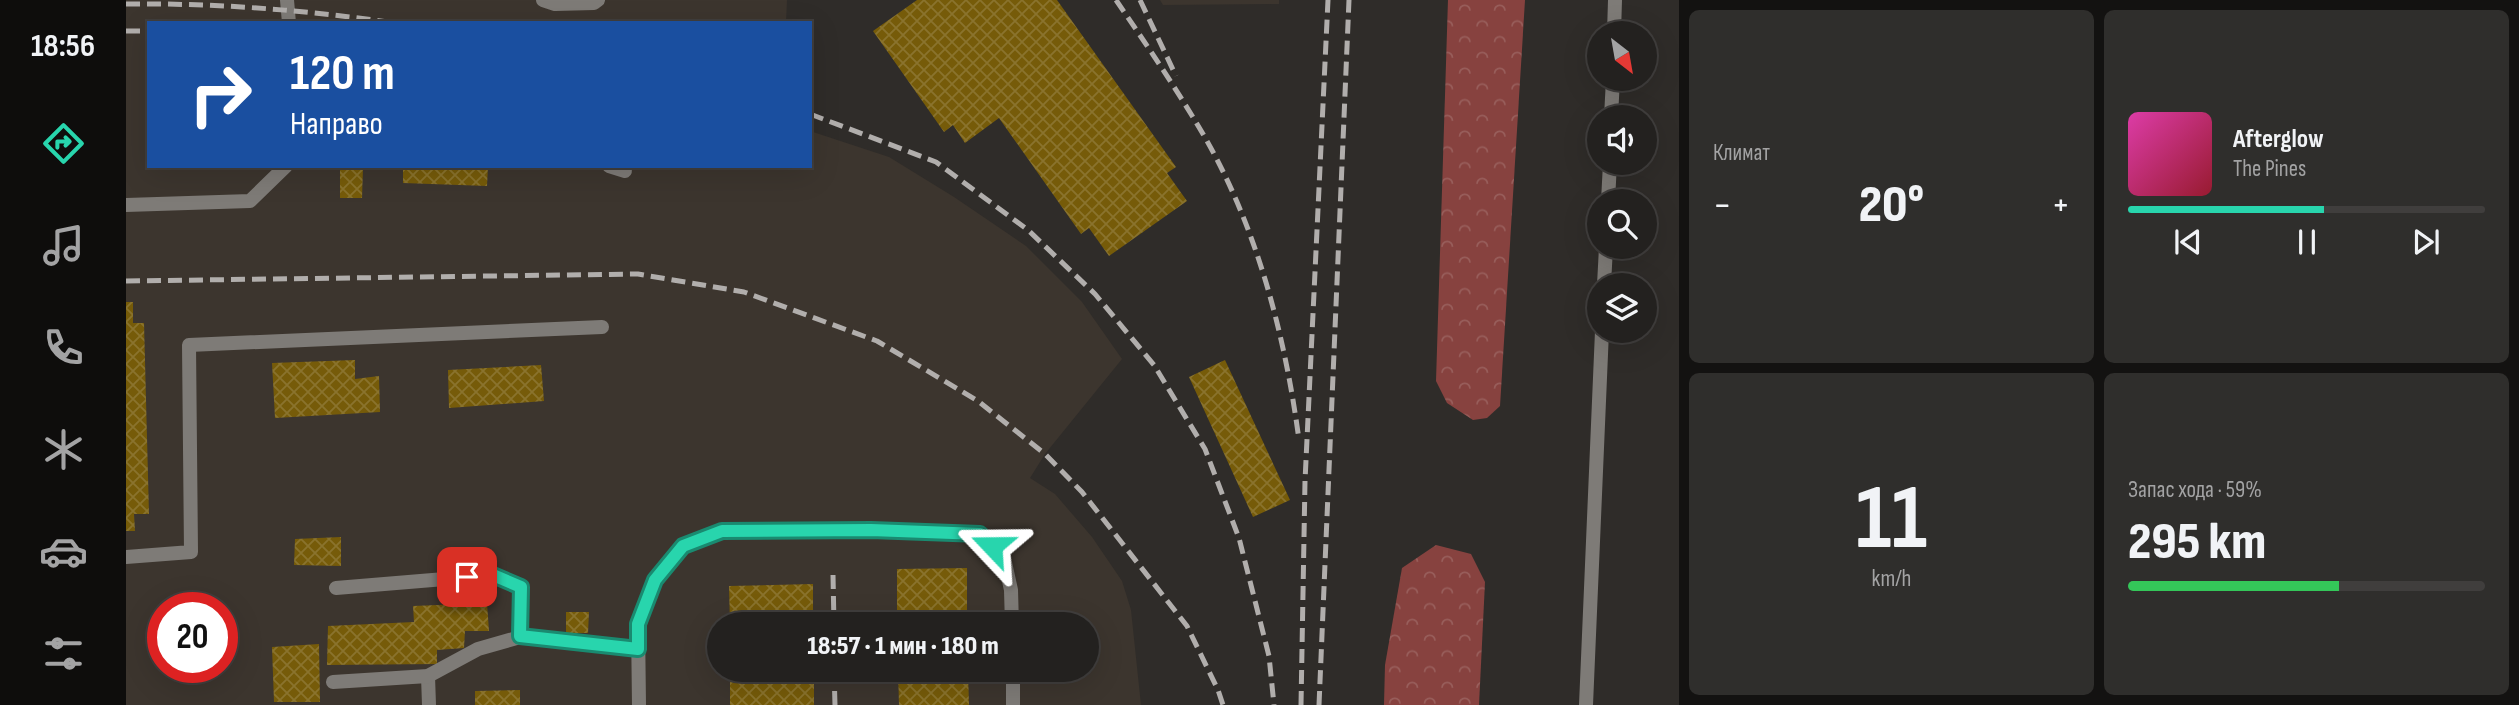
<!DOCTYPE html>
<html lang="ru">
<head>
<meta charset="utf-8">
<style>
  body { margin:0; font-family:"Sofia Sans Condensed",sans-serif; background:#2f2e2c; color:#f1f3f6; height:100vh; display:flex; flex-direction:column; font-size:26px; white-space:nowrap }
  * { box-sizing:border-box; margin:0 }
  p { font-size:23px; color:#a3a3a4 }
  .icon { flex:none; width:38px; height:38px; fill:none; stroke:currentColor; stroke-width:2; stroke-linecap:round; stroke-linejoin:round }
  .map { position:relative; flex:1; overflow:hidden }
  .drawer { display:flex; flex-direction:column; gap:10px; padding:10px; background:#131211; width:840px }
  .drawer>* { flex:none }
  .top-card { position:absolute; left:21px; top:21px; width:665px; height:147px; border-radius:0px; box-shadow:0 7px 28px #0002,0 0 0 2px #403e3d; background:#1a4fa0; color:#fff; overflow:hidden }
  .needle { width:46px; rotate:149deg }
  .tools { position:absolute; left:1461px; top:21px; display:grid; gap:14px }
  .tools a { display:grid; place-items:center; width:70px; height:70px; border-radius:50%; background:#23211f; box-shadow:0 7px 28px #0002,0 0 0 2px #403e3d; font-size:35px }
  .speed { position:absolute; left:21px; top:592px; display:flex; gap:14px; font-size:35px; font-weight:700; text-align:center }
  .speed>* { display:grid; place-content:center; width:91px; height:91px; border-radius:50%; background:#23211f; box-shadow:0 7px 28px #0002,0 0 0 2px #403e3d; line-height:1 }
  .speed .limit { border:10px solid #d22; background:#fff; color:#111 }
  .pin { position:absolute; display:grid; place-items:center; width:60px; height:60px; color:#fff; margin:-30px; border-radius:14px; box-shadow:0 4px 10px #0006 }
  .me { position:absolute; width:77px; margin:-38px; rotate:293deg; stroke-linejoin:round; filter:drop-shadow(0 0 5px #0008) }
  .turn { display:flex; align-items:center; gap:24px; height:147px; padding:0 28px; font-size:32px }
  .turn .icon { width:91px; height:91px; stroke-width:2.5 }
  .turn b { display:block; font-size:49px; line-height:60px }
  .big { font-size:52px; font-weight:800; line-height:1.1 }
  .drawer .tile { flex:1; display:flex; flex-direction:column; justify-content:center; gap:10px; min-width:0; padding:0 24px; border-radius:10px; background:#2f2e2c }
  .drawer .dial { align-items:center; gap:0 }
  .dial b { font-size:91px; line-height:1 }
  .song { display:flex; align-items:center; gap:21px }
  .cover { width:84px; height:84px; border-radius:10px; background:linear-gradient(135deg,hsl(320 70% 55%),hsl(350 70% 35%)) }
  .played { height:7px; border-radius:4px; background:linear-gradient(90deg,#28d5ad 55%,#403e3d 55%) }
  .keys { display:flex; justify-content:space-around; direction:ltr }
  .heat { display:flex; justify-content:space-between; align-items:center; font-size:38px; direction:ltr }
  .charge { height:10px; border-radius:5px; background:linear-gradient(90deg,#34c759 59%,#403e3d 0) }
  .drawer .tiles { flex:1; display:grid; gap:10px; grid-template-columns:repeat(2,1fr) }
  .trip { position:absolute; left:581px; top:612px; width:392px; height:70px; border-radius:35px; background:#23211f; box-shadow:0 7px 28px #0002,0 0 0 2px #403e3d; font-weight:800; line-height:70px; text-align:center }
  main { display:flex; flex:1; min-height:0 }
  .menu { display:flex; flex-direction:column; width:126px; justify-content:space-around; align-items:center; background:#0e0d0c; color:#a3a3a4 }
  .menu .icon { width:49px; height:49px }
  .menu .on { color:#28d5ad }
  .menu b { font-size:32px; color:#f1f3f6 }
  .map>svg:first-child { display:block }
  .built { fill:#3c352e; fill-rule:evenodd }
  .forest { fill:url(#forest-crowns) }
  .building { fill:url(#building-cross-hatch) }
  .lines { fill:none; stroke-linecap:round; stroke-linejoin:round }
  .lane { stroke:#7e7b77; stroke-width:14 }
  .rail { stroke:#b1aeac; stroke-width:5; stroke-dasharray:14 7; stroke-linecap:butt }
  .route-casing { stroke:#1a8a70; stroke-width:18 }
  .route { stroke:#28d5ad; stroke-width:12 }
</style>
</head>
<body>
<main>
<nav class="menu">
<b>18:56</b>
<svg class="icon on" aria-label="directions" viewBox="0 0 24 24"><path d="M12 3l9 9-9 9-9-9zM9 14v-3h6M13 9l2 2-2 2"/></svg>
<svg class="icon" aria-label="music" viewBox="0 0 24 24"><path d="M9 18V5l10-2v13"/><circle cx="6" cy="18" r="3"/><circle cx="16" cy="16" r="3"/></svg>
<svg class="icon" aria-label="phone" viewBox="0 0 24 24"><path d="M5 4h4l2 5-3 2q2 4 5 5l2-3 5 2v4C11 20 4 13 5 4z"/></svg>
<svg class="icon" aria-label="climate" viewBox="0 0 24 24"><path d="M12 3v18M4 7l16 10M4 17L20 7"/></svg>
<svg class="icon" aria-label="car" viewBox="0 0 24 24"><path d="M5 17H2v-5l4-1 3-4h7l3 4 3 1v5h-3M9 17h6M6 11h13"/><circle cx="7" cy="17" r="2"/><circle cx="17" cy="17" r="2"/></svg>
<svg class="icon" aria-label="filters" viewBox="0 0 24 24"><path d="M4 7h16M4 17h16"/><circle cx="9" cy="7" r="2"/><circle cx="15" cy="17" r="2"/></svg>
</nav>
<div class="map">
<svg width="1553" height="705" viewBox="0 0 1553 705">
  <defs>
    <pattern id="forest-crowns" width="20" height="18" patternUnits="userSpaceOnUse" patternTransform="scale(1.75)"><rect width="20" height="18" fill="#87423f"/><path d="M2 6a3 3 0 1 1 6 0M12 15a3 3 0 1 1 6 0" fill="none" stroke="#985e5b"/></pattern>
    <pattern id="building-cross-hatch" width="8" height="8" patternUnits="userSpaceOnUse" patternTransform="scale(1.75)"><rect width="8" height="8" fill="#765b09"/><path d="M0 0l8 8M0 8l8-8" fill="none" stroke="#8a732d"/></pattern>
  </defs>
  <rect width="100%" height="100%" fill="#2f2c29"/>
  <g class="built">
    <path d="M0,0H661L660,23H23V166H684V131L763,157L828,197L900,246L956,302L996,359L919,454L904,478L929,494L966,537L996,581L1005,610L1015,705H0ZM37,607H96V667H37ZM593,625H961V670H593Z"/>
    <path d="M1034,0H1153V4L1037,5Z"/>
  </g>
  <g class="forest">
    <path d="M1322,0H1399L1374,406L1361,418L1347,420L1321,403L1310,381Z"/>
    <path d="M1310,545L1345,554L1359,582L1353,705H1258L1259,665L1276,568Z"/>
  </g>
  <g class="building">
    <path d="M791,0H931L1050,167L1041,173L1061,201L983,256L963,228L955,234L873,118L839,143L827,125L818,132L747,31Z"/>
    <path d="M277,166H362L361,186L277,183Z"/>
    <path d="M214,168H237L236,198H214Z"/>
    <path d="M0,302H7V323H18L23,514H8L9,531H0Z"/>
    <path d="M229,360V379L253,376L254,412L149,418L146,363Z"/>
    <path d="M1099,360L1164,500L1127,517L1063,377Z"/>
    <path d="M415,365L418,401L323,408L322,370Z"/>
    <path d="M215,537V566L168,565L169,539Z"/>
    <path d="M841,568V625H771V569Z"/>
    <path d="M687,584V625H604L603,586Z"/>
    <path d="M361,603L363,631H339L338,648L311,650V664L201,665L202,626L288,622L287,606Z"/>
    <path d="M440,612H463L462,633H440Z"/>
    <path d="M193,644L194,702H148L146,647Z"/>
    <rect x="604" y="670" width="84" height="35"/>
    <path d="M772,670H842L843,705H773Z"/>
    <path d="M394,690V705H349V691Z"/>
  </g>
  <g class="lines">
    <g class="lane">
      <path d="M161,0L163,23"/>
      <path d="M417,0L429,4L468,3L472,0"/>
      <path d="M1488,33L1489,0"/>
      <path d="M1485,117L1487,79"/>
      <path d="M483,166L499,171"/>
      <path d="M1482,201L1484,163"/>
      <path d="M0,205L124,201L160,166"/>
      <path d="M1478,285L1480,247"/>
      <path d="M0,557L65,552L63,345L476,327"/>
      <path d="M210,588L367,575L395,587L394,637"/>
      <path d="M887,670V705"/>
      <path d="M302,676L303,705"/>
      <path d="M207,682L302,676L352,649L394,637L512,649"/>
      <path d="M513,705L512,624L529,580L557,546L596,531L745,530L854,534L878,558L885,590L886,625"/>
      <path d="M1460,705L1476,331"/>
    </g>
    <g class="rail">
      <path d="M990,0C1020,44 1050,88 1077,134C1131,227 1159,335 1173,440"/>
      <path d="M1014,0L1050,76"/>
      <path d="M0,4C90,3 180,10 269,23"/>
      <path d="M0,31H23"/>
      <path d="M684,114L810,162L902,230L969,294L1028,365L1079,449L1113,538L1143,656L1148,705"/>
      <path d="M0,281L512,274L618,292L751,341L852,401L919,454L956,492L1061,626L1092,690L1097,705"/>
      <path d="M707,575L708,625"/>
      <path d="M708,670L709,705"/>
      <path d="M1175,705L1179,481L1202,0"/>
      <path d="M1193,705L1223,0"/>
    </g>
  </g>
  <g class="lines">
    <g class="route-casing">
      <path id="route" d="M341,577L367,575L395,587L394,636L512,649V624L529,580L557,546L596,531L745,530L854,534L866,546"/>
    </g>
    <use href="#route" class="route"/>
  </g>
</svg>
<div class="tools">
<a><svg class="needle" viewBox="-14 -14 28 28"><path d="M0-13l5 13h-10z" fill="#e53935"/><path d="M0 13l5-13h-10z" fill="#a3a3a4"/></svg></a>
<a><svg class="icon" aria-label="sound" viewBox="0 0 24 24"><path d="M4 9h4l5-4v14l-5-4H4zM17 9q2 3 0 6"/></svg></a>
<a><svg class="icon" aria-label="search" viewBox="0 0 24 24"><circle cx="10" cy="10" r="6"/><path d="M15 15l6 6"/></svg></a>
<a><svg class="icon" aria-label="layers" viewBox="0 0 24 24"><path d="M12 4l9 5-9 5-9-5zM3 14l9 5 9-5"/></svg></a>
</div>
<div class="speed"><div class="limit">20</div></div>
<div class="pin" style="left:341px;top:577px;background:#d93025"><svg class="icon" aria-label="arrive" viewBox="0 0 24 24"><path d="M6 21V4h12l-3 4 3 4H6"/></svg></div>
<svg class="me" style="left:866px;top:546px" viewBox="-20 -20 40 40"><path d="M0-17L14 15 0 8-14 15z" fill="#28d5ad" stroke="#fff" stroke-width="4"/></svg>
<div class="trip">18:57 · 1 мин · 180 m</div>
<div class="top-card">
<div class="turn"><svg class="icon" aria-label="right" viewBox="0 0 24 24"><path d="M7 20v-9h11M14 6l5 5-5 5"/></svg><div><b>120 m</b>Направо</div></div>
</div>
</div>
<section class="drawer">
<div class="tiles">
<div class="tile"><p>Климат</p>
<div class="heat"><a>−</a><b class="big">20°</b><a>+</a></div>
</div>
<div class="tile">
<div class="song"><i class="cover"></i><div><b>Afterglow</b><p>The Pines</p></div></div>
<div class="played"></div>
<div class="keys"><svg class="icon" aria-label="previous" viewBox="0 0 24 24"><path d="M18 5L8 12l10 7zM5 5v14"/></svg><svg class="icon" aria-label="pause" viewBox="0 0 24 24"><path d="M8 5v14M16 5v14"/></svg><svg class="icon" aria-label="next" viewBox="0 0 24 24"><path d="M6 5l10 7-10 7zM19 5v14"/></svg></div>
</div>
<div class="tile dial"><b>11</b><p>km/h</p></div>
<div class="tile"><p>Запас хода · 59%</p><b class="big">295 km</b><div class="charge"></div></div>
</div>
</section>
</main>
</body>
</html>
